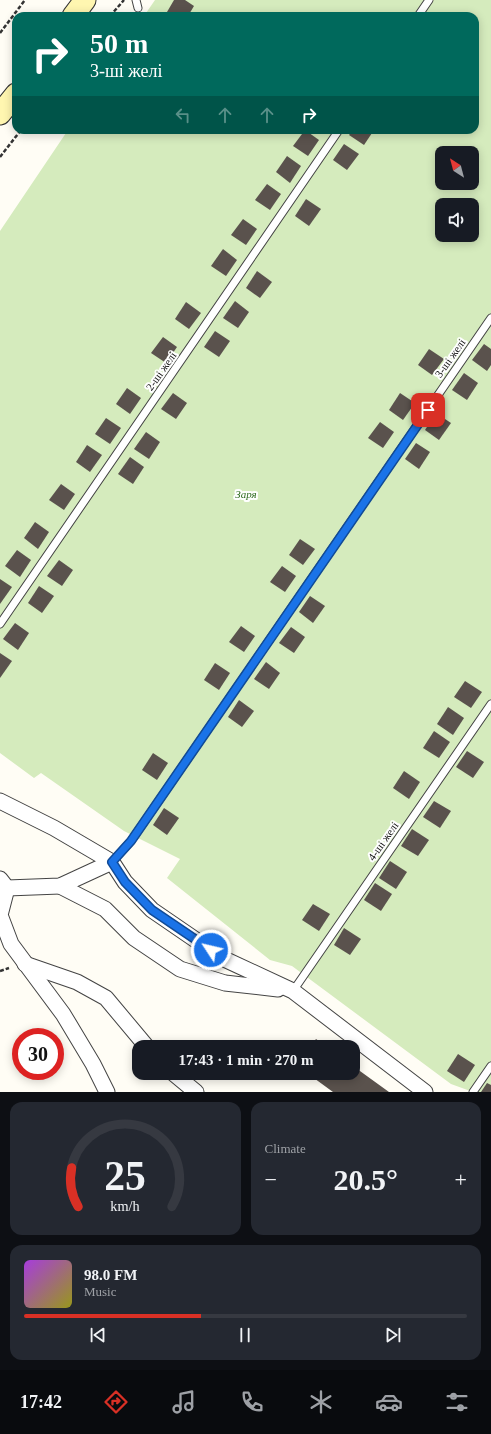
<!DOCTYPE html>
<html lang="en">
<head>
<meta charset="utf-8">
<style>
  body { margin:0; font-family:"Times New Roman",serif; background:#242831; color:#f1f3f6; height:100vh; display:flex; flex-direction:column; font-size:15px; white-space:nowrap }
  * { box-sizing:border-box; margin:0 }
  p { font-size:13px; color:#9ea1a6 }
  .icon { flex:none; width:22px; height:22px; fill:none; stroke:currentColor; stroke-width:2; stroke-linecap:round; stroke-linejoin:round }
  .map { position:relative; height:1092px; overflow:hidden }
  .details { display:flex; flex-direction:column; gap:10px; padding:10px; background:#0d0f14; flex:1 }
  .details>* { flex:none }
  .hud { position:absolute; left:12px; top:12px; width:467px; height:122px; border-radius:12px; box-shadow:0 2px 10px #0003; background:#00695c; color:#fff; overflow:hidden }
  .needle { width:26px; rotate:324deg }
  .tools { position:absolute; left:435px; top:146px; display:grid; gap:8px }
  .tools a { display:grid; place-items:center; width:44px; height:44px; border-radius:8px; background:#171b24; box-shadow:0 2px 10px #0003; font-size:20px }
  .speed { position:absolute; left:12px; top:1028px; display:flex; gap:8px; font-size:20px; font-weight:700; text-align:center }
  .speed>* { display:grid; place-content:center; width:52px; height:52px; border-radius:50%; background:#171b24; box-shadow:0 2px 10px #0003; line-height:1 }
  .speed .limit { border:6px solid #d22; background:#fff; color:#111 }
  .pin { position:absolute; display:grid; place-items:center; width:34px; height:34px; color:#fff; margin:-17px; border-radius:8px; box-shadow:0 2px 6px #0006 }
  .me { position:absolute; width:44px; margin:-22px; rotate:305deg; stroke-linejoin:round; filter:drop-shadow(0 0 3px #0008) }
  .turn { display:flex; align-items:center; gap:14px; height:84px; padding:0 12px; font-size:18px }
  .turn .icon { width:52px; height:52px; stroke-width:2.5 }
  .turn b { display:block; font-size:28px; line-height:34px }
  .lanes { display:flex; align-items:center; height:38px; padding:0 12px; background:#0003; justify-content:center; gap:20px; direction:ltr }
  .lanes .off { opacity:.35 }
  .big { font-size:30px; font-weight:800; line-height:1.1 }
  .details .tile { flex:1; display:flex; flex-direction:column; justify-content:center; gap:6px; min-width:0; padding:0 14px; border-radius:12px; background:#242831 }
  .details .dial { align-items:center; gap:0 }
  .dial svg { height:104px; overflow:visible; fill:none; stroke:#363941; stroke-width:7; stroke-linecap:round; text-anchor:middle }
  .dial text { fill:#f1f3f6; stroke:none }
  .song { display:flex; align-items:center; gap:12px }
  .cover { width:48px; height:48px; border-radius:6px; background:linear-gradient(135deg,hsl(280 70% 55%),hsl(60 70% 35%)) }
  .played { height:4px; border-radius:2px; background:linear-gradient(90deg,#d93025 40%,#363941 40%) }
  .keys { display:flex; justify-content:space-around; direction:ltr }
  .heat { display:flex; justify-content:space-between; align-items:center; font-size:22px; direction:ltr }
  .details .tiles { flex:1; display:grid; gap:10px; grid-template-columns:1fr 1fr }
  .tile:last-child { grid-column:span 2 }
  .trip { position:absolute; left:132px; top:1040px; width:228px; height:40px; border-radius:12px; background:#171b24; box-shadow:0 2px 10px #0003; font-weight:800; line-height:40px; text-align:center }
  .menu { display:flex; height:64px; justify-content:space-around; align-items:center; background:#090b0e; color:#9ea1a6 }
  .menu .icon { width:28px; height:28px }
  .menu .selected { color:#d93025 }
  .menu b { font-size:18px; color:#f1f3f6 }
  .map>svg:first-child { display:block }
  .green { fill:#d5ebbd; fill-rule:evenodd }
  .building { fill:#5a524d }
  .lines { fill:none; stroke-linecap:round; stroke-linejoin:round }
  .lane-casing { stroke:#444; stroke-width:9 }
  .street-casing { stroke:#444; stroke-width:17 }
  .secondary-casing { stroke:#333; stroke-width:23 }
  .path { stroke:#333; stroke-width:2.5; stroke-dasharray:4 2; stroke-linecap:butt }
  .lane { stroke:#fff; stroke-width:7 }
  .street { stroke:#fff; stroke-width:15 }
  .secondary { stroke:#fff6b0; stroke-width:21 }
  .route-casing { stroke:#114b97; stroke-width:10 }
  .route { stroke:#1a73e8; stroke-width:7 }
  .labels { text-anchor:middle; stroke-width:4; stroke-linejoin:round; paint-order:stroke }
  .street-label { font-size:11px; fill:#111; stroke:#fff }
  .park-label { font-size:11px; font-style:italic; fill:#2f6b1f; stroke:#fff }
</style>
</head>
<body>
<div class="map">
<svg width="491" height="1092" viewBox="0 0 491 1092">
  <rect width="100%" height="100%" fill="#fffdf5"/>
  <path class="green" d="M155,0H491V1092H473L451,1084L292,966L270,960L167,878L180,859L124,831L41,773L34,778L0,753V231L68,130H475V16H144ZM442,153H472V183H442ZM442,205H472V235H442Z"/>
  <g class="building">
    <path d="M174,0H185L194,6L188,16H174L167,12Z"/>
    <path d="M305,130L319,140L308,156L293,146Z"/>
    <path d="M353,130H374L364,145L349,135Z"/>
    <path d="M344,144L359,154L347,170L333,160Z"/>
    <path d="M287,156L301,166L290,183L276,172Z"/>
    <path d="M267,184L281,194L270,210L255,200Z"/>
    <path d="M306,199L321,209L309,226L295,216Z"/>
    <path d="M243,219L257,229L246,245L231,235Z"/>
    <path d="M223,249L237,260L226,276L211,266Z"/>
    <path d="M257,271L272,282L260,298L246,288Z"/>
    <path d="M235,301L249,312L238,328L223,318Z"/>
    <path d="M186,302L201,313L189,329L175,319Z"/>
    <path d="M215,331L230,341L219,357L204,347Z"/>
    <path d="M163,337L177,347L166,363L151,353Z"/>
    <path d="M484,344L491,349V365L487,371L472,360Z"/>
    <path d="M429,349L444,359L432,375L418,365Z"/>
    <path d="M464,373L478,383L467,400L452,390Z"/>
    <path d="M127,388L141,398L130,414L116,404Z"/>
    <path d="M173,393L187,403L176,419L161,409Z"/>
    <path d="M400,393L415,403L403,420L389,410Z"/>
    <path d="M436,413L451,423L439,440L425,430Z"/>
    <path d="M106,418L121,428L110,444L95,434Z"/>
    <path d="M380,422L394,432L383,448L368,438Z"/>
    <path d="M146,432L160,442L149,459L134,449Z"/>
    <path d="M416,443L430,452L419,469L405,459Z"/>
    <path d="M87,445L102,455L90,472L76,462Z"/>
    <path d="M130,457L144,467L133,484L118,474Z"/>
    <path d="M61,484L75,494L64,510L49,500Z"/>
    <path d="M35,522L49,532L38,549L24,538Z"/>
    <path d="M300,539L315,549L303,565L289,555Z"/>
    <path d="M17,550L31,560L20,577L5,566Z"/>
    <path d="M59,560L73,570L62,586L47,576Z"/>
    <path d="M282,566L296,576L285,592L270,582Z"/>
    <path d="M0,579L12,587L0,604Z"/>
    <path d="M39,586L54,596L42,613L28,603Z"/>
    <path d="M310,596L325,606L313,623L299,612Z"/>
    <path d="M15,623L29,633L18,650L3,639Z"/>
    <path d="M241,626L255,636L244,652L229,642Z"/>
    <path d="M291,627L305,637L294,653L279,643Z"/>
    <path d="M0,653L12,661L0,678Z"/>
    <path d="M266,662L280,673L269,689L254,679Z"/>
    <path d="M215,663L230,673L219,690L204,680Z"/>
    <path d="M465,681L482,692L471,708L454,697Z"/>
    <path d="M239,700L254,711L242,727L228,717Z"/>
    <path d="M448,707L464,718L453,735L437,724Z"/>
    <path d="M434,731L450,742L439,758L423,748Z"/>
    <path d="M467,751L484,762L473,778L456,767Z"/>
    <path d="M153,753L168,763L157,780L142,770Z"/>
    <path d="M404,771L420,782L409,799L393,788Z"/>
    <path d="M434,801L451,811L440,828L423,817Z"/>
    <path d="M164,808L179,818L167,835L153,825Z"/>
    <path d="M412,829L429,840L418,856L401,846Z"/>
    <path d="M390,861L407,872L396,889L379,878Z"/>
    <path d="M375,883L392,894L381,911L364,900Z"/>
    <path d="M313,904L330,914L319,931L302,920Z"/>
    <path d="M344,928L361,939L350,955L334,945Z"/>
    <path d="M316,1039L327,1047H310Z"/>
    <path d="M458,1054L475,1065L464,1082L447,1071Z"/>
    <path d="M353,1066L389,1092H333L307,1073H353Z"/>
    <path d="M487,1083L491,1085V1092H481Z"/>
  </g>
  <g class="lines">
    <g class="lane-casing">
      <g id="lane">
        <path d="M136,0L138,8"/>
        <path d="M418,16L429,0"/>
        <path d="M0,624L339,130"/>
        <path d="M112,862L131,841L491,318"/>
        <path d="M293,991L491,704"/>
        <path d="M473,1092L491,1066"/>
      </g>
    </g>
    <g class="street-casing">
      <g id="street">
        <path d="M0,801L54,828L112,862L125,882L152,910L222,958L293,991L425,1092"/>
        <path d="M0,879L7,888L60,886L112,862"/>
        <path d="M60,886L105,909L134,938L180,969L225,983L278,989"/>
        <path d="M7,888L0,915L11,944L63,1014L93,1064L107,1092"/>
        <path d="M25,964L77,982L106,998L147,1047"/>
        <path d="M173,1073L196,1092"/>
      </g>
    </g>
    <g class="secondary-casing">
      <g id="secondary">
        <path d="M73,16L85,0"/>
        <path d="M0,114L16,94"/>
      </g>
    </g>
    <g class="path">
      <path d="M110,16L124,0"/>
      <path d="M0,33L25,0"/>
      <path d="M0,157L21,130"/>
      <path d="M0,971L9,968"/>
    </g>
    <use href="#lane" class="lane"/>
    <use href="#street" class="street"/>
    <use href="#secondary" class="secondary"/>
  </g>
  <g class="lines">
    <g class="route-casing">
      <path id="route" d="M211,950L152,910L125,882L112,862L131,841L428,410"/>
    </g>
    <use href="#route" class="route"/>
  </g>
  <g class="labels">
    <g class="street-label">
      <text transform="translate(450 358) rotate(-55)" y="4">3-ші желі</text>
      <text transform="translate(161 371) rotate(-55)" y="4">2-ші желі</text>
      <text transform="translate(383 841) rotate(-55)" y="4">4-ші желі</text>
    </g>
    <g class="park-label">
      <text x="246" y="498">Заря</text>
    </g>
  </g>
</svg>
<div class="tools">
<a><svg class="needle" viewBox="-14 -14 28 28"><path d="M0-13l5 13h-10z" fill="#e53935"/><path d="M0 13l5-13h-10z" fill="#9ea1a6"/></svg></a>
<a><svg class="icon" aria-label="sound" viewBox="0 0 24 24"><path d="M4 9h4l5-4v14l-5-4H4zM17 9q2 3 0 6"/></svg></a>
</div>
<div class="speed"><div class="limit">30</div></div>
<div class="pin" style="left:428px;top:410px;background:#d93025"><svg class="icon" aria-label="arrive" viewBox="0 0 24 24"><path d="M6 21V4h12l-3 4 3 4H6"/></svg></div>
<svg class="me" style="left:211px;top:950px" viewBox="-20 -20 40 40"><circle r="17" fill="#1a73e8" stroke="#fff" stroke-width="3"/><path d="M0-11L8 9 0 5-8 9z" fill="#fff"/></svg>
<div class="trip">17:43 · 1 min · 270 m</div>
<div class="hud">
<div class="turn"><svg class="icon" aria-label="right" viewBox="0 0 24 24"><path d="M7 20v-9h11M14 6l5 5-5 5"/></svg><div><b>50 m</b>3-ші желі</div></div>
<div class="lanes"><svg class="icon off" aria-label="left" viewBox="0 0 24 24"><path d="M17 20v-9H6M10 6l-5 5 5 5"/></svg><svg class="icon off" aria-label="ahead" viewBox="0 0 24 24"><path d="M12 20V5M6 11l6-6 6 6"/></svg><svg class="icon off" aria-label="ahead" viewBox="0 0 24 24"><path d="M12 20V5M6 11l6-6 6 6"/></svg><svg class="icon" aria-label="right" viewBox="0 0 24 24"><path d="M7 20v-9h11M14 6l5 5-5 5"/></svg></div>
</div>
</div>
<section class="details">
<div class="tiles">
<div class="tile dial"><svg viewBox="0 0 100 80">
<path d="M14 69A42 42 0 1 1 86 69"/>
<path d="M14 69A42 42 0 0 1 9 39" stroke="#d93025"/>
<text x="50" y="56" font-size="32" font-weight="700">25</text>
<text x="50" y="72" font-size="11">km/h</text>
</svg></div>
<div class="tile"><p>Climate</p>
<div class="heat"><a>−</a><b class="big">20.5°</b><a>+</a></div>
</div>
<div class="tile">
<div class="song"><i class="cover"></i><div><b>98.0 FM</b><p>Music</p></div></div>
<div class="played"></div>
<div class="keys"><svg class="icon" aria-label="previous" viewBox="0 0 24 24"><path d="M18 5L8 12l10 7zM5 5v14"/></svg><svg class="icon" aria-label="pause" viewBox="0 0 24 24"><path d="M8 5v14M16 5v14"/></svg><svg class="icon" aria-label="next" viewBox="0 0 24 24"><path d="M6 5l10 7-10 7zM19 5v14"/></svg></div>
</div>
</div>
</section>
<nav class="menu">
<b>17:42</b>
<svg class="icon selected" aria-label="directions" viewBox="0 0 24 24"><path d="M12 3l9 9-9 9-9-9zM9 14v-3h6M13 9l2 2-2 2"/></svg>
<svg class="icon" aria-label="music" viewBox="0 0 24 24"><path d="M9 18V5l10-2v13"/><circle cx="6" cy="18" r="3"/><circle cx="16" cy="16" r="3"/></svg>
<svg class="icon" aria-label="phone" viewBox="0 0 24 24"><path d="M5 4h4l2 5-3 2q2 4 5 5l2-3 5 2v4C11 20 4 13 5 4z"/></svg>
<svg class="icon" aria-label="climate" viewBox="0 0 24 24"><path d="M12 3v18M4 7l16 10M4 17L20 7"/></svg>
<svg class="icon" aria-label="car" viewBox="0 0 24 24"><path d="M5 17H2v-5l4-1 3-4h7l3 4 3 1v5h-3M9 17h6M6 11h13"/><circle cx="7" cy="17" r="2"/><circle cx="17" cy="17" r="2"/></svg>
<svg class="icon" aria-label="filters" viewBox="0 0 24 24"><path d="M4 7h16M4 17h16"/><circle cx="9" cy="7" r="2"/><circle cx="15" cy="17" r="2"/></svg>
</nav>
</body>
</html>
